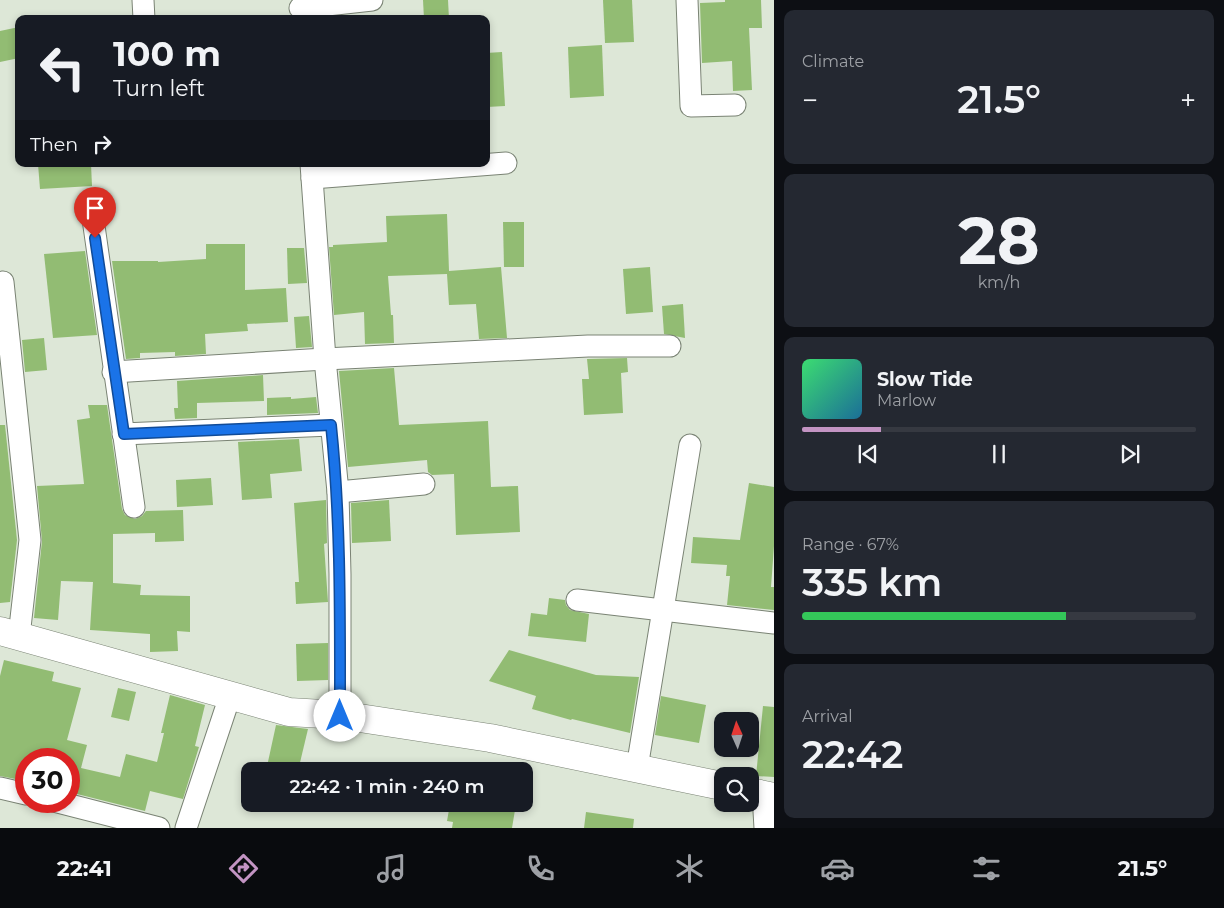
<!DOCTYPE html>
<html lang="en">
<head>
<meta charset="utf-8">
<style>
  body { margin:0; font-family:Montserrat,sans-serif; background:#242831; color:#f1f3f6; height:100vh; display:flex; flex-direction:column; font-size:19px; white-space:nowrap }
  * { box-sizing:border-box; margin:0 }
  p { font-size:16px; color:#9ea1a6 }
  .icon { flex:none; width:28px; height:28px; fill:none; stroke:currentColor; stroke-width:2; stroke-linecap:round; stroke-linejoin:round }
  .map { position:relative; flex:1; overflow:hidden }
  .drawer { display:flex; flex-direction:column; gap:10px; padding:10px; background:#0d0f14; width:450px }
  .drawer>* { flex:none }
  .top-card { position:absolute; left:15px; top:15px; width:475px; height:152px; border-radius:10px; box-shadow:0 2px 8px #0003; background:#171b24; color:#f1f3f6; overflow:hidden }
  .needle { width:32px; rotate:357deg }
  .tools { position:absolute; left:714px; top:712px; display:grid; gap:10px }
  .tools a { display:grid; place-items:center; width:45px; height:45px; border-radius:10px; background:#171b24; box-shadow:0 2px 8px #0003; font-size:25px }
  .speed { position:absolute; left:15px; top:748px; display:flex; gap:10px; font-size:25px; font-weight:700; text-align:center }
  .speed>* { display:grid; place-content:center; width:65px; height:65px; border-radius:50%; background:#171b24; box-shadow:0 2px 8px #0003; line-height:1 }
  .speed .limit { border:8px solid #d22; background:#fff; color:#111 }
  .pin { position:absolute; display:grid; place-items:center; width:42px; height:42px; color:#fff; margin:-51px -21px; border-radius:50% 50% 50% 0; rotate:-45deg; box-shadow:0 0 5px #0007 }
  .pin .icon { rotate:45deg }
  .me { position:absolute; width:55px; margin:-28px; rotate:0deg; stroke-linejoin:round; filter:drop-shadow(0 0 4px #0008) }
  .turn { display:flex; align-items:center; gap:18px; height:105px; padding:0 15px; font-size:22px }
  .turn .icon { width:65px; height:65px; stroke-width:2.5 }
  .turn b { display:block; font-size:35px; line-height:42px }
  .then { display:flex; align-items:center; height:48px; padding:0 15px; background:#0003; gap:10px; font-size:19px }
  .big { font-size:38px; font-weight:600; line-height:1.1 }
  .drawer .widget { flex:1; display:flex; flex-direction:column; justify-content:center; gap:8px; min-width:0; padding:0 18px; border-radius:10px; background:#242831 }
  .drawer .dial { align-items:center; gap:0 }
  .dial b { font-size:65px; line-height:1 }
  .song { display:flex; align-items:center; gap:15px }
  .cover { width:60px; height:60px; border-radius:8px; background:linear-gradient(135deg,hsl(140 70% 55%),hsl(200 70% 35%)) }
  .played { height:5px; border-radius:2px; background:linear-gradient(90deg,#c394c3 20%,#363941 20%) }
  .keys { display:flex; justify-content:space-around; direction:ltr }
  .heat { display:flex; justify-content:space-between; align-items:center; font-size:28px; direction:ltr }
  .charge { height:8px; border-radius:4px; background:linear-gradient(90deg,#34c759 67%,#363941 0) }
  .trip { position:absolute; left:241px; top:762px; width:292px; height:50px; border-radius:10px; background:#171b24; box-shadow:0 2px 8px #0003; font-weight:600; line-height:50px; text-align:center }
  .dock { display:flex; height:80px; justify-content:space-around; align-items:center; background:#090b0e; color:#9ea1a6 }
  .dock .icon { width:35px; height:35px }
  .dock .active { color:#c394c3 }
  .dock b { font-size:22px; color:#f1f3f6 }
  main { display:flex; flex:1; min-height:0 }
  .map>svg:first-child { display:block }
  .building { fill:#92bc73 }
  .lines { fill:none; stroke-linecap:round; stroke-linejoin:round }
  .minor-casing { stroke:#7a8374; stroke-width:23 }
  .major-casing { stroke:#7a8374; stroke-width:29 }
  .minor { stroke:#fff; stroke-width:21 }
  .major { stroke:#fff; stroke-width:28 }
  .route-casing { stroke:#114b97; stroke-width:12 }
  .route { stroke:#1a73e8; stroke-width:9 }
</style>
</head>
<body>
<main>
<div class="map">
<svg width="774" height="828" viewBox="0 0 774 828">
  <rect width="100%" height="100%" fill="#dde7d7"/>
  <g class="building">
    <path d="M423,0H448L449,19H424Z"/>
    <path d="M603,0H632L634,42L605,43Z"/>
    <path d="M725,0H761L762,28H749L752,90L733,91L732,61L702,63L700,3L725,2Z"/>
    <path d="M19,27V58L0,62V31Z"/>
    <path d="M602,45L604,96L570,98L568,47Z"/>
    <path d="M502,52L505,106L487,107L486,53Z"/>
    <path d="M38,164H91L92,186L40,189Z"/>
    <path d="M447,214L449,271L501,267L507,338L479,339L476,304L449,305L447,274L388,276L391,315H393L394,343L365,344L364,312L334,315L329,247H333V245L387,242L386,216Z"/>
    <path d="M503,222H524V267H504Z"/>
    <path d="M206,244H245V290L286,288L288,322L247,324L248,331L205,334L206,354L175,356V352L140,353V358L126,359L112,261H158V262L206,259Z"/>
    <path d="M287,248H304L307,283L288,284Z"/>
    <path d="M85,251L97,335L53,338L44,254Z"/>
    <path d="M650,267L653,312L626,314L623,269Z"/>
    <path d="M683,304L685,338L664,334L662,306Z"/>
    <path d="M309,316L312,347L296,348L294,317Z"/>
    <path d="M44,338L47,370L25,372L22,340Z"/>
    <path d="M627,358L628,372L621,373L623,413L584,415L582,379H589L587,359Z"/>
    <path d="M394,368L399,425L488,421L491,487L518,486L520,532L456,535L454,474L432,475L428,472L427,460L348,467L339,371Z"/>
    <path d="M263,375L264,401L197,403V418L175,419L174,408H178L177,381Z"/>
    <path d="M291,397V399L316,397L318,413L267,415V398Z"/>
    <path d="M88,405H107L122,509L125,515L135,519L142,516L146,511L183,510L184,541L155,542V533L113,534V583L141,585L140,595L190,596V632L177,631L178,651L150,652V634L90,630L93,582L61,581L58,620L34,618L42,541L37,486L84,484L77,420L90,418Z"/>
    <path d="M0,425H5L17,540L10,602L0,603Z"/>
    <path d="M299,439L302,471L270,474L272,498L242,500L238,442Z"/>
    <path d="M211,478L213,505L177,507L176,480Z"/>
    <path d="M749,483L774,487V546L771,587H774V610L727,605L730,576H726L727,565L691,563L693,537L740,540Z"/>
    <path d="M326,500L327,543L324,544L328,602L296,604L295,582H299L294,503Z"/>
    <path d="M389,500L391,541L352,543L351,503Z"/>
    <path d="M549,598L565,600L566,605L570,610L589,614L586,642L528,636L531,613L547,615Z"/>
    <path d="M328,643V680L297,681L296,644Z"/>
    <path d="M509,650L596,675L639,677L630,733L572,719L571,720L532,709L536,696L489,681Z"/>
    <path d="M4,660L54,672L52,681L81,688L67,740L87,745L81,768L120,777L126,754L157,762L164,733H161L170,695L205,705L195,746L199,747L183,799L150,791L145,811L69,792V759H26V781L0,776V676Z"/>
    <path d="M118,688L136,692L129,721L111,717Z"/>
    <path d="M661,696L706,705L699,743L655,735Z"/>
    <path d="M763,706L774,707V777L756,776Z"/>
    <path d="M276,725L308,729L298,771H266Z"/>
    <path d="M450,804H516L512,828H452L453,822L447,821Z"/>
    <path d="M586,812L634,819L633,828H584Z"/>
  </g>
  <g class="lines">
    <g class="minor-casing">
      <g id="minor">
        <path d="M143,0L144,19"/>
        <path d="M687,0L691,106L735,105"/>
        <path d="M300,8L372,0"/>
        <path d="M311,164L325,359L338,492L340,574V715"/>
        <path d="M312,178L506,163"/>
        <path d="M93,219L134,507"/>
        <path d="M3,282L30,540L19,636"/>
        <path d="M113,372L325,359L588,346H670"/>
        <path d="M123,434L331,425"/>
        <path d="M338,492L424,484"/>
        <path d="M577,600L774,623"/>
        <path d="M637,768L690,445"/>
        <path d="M0,788L26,794"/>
        <path d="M763,794L765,828"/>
        <path d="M54,801L159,828"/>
        <path d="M186,828L230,696"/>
      </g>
    </g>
    <g class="major-casing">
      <g id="major">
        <path d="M0,631L289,712L340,715L490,738L722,786"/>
        <path d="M750,792L774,797"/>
      </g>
    </g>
    <use href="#minor" class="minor"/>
    <use href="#major" class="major"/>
  </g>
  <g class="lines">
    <g class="route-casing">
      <path id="route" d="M95,238L124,434L331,425C341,522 340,618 340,716"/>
    </g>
    <use href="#route" class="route"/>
  </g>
</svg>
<div class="tools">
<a><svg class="needle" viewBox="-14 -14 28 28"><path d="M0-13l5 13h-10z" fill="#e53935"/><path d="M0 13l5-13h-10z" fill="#9ea1a6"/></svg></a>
<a><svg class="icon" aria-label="search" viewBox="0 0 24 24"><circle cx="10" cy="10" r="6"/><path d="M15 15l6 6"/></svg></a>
</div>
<div class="speed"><div class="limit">30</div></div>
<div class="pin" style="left:95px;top:238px;background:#d93025"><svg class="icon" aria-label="arrive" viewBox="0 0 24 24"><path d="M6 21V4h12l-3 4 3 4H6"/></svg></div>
<svg class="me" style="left:340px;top:716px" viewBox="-20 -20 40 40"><circle r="19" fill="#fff"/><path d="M0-13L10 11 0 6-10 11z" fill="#1a73e8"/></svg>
<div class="trip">22:42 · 1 min · 240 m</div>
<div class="top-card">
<div class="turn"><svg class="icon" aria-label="left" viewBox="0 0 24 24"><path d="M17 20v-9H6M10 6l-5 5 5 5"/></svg><div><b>100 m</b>Turn left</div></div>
<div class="then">Then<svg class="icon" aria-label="right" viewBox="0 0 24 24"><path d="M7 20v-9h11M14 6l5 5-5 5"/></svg></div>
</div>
</div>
<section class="drawer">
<div class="widget"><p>Climate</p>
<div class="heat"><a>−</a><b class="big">21.5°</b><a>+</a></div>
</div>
<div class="widget dial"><b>28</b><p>km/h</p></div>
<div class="widget">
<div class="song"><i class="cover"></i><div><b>Slow Tide</b><p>Marlow</p></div></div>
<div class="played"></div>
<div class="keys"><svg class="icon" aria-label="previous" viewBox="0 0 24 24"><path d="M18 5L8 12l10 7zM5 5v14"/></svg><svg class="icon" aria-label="pause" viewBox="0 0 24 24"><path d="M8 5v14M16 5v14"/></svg><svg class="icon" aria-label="next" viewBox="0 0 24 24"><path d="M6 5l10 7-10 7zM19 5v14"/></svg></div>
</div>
<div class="widget"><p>Range · 67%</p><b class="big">335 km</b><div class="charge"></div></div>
<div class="widget"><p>Arrival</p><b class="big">22:42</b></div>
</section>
</main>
<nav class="dock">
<b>22:41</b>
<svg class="icon active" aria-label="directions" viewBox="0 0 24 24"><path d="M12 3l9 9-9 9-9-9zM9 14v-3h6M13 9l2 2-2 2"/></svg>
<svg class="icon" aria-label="music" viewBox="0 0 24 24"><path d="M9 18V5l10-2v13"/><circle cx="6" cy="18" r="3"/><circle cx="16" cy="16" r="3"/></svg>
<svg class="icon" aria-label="phone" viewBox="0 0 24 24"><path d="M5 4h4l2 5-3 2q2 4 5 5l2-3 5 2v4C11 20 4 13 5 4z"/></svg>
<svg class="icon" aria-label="climate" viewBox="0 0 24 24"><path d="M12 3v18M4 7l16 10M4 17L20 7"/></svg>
<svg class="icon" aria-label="car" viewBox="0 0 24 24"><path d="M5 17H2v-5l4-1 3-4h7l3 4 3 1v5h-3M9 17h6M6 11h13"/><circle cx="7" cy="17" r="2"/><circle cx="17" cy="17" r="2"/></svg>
<svg class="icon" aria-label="filters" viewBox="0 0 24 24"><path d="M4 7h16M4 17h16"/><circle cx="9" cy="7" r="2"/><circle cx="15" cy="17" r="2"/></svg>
<b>21.5°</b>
</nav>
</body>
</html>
